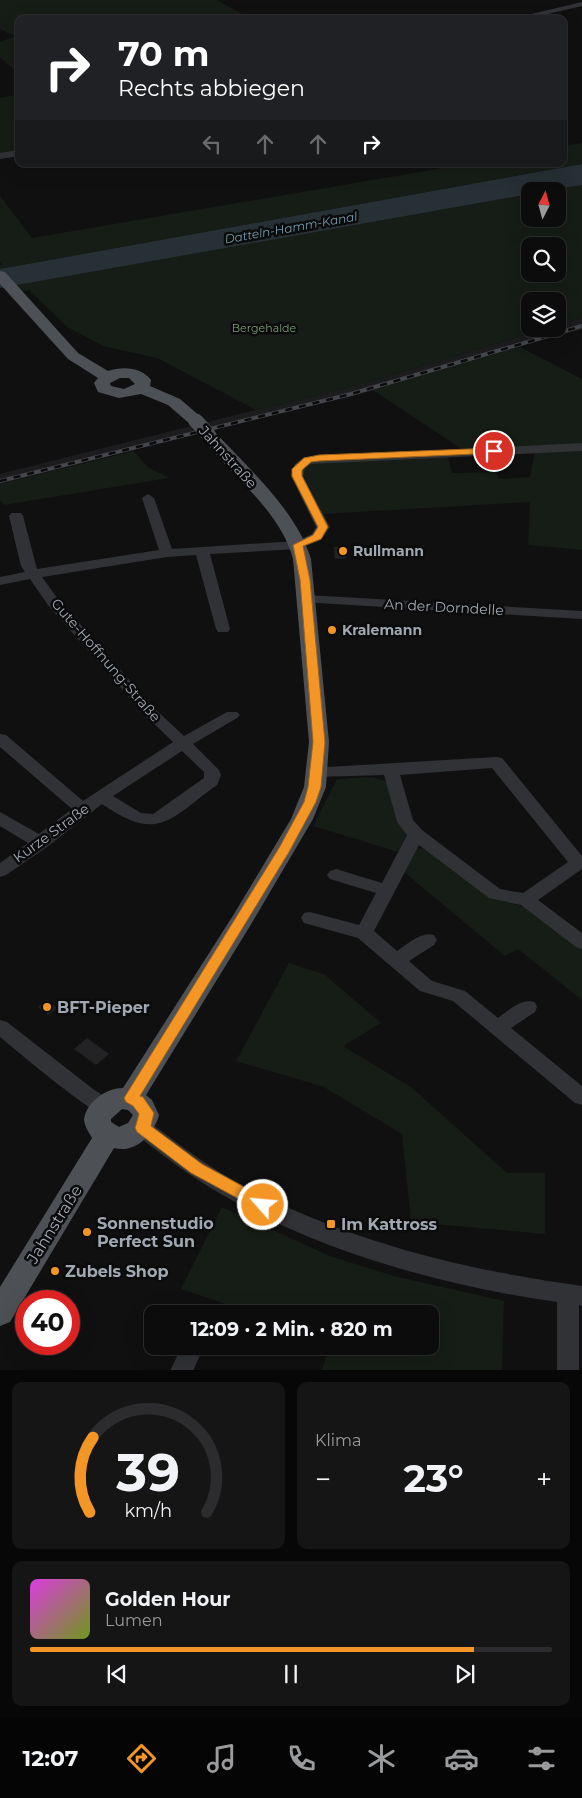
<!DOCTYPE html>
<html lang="de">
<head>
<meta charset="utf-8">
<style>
  body { margin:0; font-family:Montserrat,sans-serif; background:#151516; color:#f1f3f6; height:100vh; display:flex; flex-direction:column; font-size:19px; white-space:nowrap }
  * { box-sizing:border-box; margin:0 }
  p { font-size:16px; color:#9a9b9d }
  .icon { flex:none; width:28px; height:28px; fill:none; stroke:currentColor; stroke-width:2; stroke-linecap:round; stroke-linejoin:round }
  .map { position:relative; height:1370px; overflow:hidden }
  .sheet { display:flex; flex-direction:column; gap:12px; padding:12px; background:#070707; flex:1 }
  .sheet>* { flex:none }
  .hud { position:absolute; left:15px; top:15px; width:552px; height:152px; border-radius:10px; box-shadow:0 5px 20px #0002,0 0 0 1px #2c2c2e; background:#202124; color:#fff; overflow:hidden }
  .needle { width:32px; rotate:6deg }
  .tools { position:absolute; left:521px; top:182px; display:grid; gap:10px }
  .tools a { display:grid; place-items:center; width:45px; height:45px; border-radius:10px; background:#0c0c0d; box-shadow:0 5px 20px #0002,0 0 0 1px #2c2c2e; font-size:25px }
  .speed { position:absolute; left:15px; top:1290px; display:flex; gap:10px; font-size:25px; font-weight:700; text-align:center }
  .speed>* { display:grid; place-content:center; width:65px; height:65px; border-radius:50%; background:#0c0c0d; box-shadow:0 5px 20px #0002,0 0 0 1px #2c2c2e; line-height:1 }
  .speed .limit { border:8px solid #d22; background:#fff; color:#111 }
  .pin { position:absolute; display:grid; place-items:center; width:42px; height:42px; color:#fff; margin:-21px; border:2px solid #fff; border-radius:50%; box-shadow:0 1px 5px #0007 }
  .me { position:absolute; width:55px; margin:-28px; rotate:297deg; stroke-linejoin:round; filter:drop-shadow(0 0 4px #0008) }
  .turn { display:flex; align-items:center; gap:18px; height:105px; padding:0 20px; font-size:22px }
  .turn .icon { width:65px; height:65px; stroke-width:2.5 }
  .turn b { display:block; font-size:35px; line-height:42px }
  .lanes { display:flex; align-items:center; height:48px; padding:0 20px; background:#0003; justify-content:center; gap:25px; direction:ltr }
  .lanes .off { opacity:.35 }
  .big { font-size:38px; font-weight:700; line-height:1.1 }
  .sheet .widget { flex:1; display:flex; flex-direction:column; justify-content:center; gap:8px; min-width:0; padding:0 18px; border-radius:10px; background:#151516 }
  .sheet .dial { align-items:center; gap:0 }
  .dial svg { height:130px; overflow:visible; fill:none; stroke:#2c2c2e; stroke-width:7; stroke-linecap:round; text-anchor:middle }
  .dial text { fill:#f1f3f6; stroke:none }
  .song { display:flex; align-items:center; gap:15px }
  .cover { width:60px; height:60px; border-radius:8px; background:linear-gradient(135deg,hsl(300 70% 55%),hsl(80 70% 35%)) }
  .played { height:5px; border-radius:2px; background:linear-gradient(90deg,#f39626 85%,#2c2c2e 85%) }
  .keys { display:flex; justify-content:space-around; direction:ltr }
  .heat { display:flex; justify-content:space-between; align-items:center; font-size:28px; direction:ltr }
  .sheet .tiles { flex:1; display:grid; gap:12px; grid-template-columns:1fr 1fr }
  .widget:last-child { grid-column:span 2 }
  .trip { position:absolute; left:144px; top:1305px; width:295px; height:50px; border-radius:10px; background:#0c0c0d; box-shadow:0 5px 20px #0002,0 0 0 1px #2c2c2e; font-weight:700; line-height:50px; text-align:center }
  .dock { display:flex; height:80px; justify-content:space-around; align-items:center; background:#050505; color:#9a9b9d }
  .dock .icon { width:35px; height:35px }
  .dock .active { color:#f39626 }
  .dock b { font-size:22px; color:#f1f3f6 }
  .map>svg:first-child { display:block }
  .built { fill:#1c1c1e }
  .green { fill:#161c16; fill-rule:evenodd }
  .water { fill:#263035 }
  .building { fill:#232325 }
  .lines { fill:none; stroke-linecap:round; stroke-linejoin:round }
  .minor { fill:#313236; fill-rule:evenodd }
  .major { fill:#4d5055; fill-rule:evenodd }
  .rail-casing { stroke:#44464b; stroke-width:4 }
  .rail { stroke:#0b0b0c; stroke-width:2.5; stroke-dasharray:7; stroke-linecap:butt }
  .major-bridge { stroke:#4d5055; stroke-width:15 }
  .route { fill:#f39626; stroke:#9e6219 }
  .poi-dot { fill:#f39626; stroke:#0b0b0c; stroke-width:2 }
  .labels { text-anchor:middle; stroke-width:5; stroke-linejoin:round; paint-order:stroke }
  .far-park-label { font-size:11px; fill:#799e77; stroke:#0b0b0c }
  .far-water-label { font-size:12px; font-style:italic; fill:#769baf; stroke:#0b0b0c }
  .street-label { font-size:14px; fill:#a1a8b2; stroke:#0b0b0c }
  .poi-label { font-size:14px; font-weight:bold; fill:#a1a8b2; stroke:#0b0b0c; text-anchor:start }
  .near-poi-label { font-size:16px; font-weight:bold; fill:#a1a8b2; stroke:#0b0b0c; text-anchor:start }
  .near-street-label { font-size:16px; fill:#a1a8b2; stroke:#0b0b0c }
</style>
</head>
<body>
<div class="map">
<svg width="582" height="1371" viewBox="0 0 582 1371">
  <rect width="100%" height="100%" fill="#101011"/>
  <path class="built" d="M582,318V329L371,389L0,484V474L368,382L545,329H558V325Z"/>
  <g class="green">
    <path d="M0,0H217L251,19H19V74L0,57V42L15,36L0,29Z"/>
    <path d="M19,94V152L0,156V98Z"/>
    <path d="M582,143V164L0,269V265L2,264L0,262V196L32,238L466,164H564V146Z"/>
    <path d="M582,185V318L558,325V301H530V329H545L368,382L256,410L157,358L103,346L67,327L29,290L10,293L3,287L530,194V219H558V191H544ZM530,246H558V274H530Z"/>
    <path d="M520,347L582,379V444L462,449L371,389Z"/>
    <path d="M582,450V550L528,545L530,502L323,514L302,473L306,466L317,461L447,454L452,473L496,472L499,479L530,477L535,451Z"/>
    <path d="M134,451L147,467L169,478L4,505L0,500V484Z"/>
    <path d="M373,777L387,782L396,820L407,833L398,852L313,826L337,779Z"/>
    <path d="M414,848L429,849L495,898L525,907L582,947V1000L518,949L505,956L404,872Z"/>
    <path d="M289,963L324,974L381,1023L343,1046L411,1087L507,1173H545V1234L411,1222L402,1134L324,1087L236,1061Z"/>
    <path d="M222,1207L330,1256L394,1276L504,1301L502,1370H322L329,1346H430V1314H255L181,1289Z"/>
  </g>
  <path class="water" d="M582,164V185L544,191H530V194L0,288V269Z"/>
  <g class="building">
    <path d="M334,547H345L346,558L335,559Z"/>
    <path d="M47,1000L57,1008L48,1015L38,1007Z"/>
    <path d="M87,1038L109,1054L96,1065L74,1049Z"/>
  </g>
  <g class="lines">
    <g class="minor">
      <path d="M582,2V6L526,19H510Z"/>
      <path d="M19,150V156L0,159V153Z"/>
      <path d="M582,443V451L311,464L305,468L303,476L330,527L321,540L298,549L210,554L230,629L228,632H218L216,629L196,555L167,557L42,577L58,599L155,709L184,736L227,712H237L240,715L237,718L193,744L219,770L221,775L217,785C168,820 159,843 102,804L47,847L6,875L0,877V863L28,843L0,826V812L39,834L72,809L0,747V734L6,735L83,801L173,742L145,715L48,605L30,579L0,585V577L25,572L21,566L9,516L11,513H21L23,516L37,569L159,550L142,498L148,494L154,498L172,549L297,541L312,534L316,527L291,476L295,464L304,457ZM182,751L204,772V778L153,814L141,813L113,796Z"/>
      <path d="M307,595L582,611V619L302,602L300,599L302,596Z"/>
      <path d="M496,757L502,758L582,856V869L538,900L582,933V949L576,947L521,905L489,898L419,845L374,931L397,951C408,944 421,931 434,935L437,940L434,945L409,961L432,981L465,991L498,1018C509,1010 521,998 535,1002L537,1007L535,1012L511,1028L582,1086V1105L575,1103L453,1001L420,991L358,938L304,923L301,918L304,913L310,912L359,925L376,893L330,879L327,875L330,871L336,869L382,883L407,835L397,822L384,775L317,777L311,776L309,772L311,768ZM492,768L568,862L523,893L500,889L422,830L413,820L400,775Z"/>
      <path d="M0,1020L7,1022L93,1089L110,1100L113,1106L110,1112C109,1112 104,1114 103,1114C90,1113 15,1049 0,1037Z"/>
      <path d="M142,1120L149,1122C176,1142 203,1163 233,1180C342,1240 460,1269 582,1286V1306L579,1305V1371H557V1302C437,1285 314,1250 209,1187C183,1171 159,1152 135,1134L132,1128L135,1122Z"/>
      <path d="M182,1346H198L201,1353L193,1371H170Z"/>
    </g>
    <g class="major">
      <path d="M0,271L5,272L78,353L108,371C123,366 141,367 151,380L150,386L180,399L202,418L204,421L202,424H190L168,405L141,394L119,398L98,392L94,383L98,378L68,359L0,284ZM120,378H129L135,384L124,389L111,386L110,383Z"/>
      <path d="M208,429L214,431C247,467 297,511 311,559L329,742L326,787L313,819L250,926L146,1095L152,1100L159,1115C154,1134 136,1154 114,1148L10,1322L0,1326V1287L92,1138C89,1132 84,1126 84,1119C87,1101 107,1088 123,1088L234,914L291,819L304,787L309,742L293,559C279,507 229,476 200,434L202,431ZM122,1109L128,1110L133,1115L128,1123L119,1127L111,1122V1119Z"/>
    </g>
    <g class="rail-casing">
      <path id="rail" d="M0,481L351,394L582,326"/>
    </g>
    <use href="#rail" class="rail"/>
    <path class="major-bridge" d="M196,421L208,434"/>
  </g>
  <path class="route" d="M494,448L498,451L497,453L319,461L311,462L302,470V476L328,527L321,539L303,546L310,580L325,742L321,787L316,802L289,852L140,1096L143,1097L154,1113L151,1126L202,1164L268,1200L271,1205L268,1210L263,1212L191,1173L137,1132L135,1128L139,1114L133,1106L126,1102L124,1098L279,848L304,802L308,787L313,742L300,580L293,545L313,535L318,527L292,476V469L304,458L319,455Z"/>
  <g class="poi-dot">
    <circle cx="343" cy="551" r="5"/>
    <circle cx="332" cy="630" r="5"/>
    <circle cx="47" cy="1007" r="5"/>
    <rect x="326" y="1219" width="10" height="10" rx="2.5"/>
    <circle cx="87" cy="1232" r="5"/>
    <circle cx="55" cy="1271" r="5"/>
  </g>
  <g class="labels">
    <g class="far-park-label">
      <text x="264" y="332">Bergehalde</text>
    </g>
    <g class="far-water-label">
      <text transform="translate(291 228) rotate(-10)" y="4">Datteln-Hamm-Kanal</text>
    </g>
    <g class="street-label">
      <text transform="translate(228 457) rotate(48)" y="5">Jahnstraße</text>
      <text transform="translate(444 607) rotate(3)" y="5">An der Dorndelle</text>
      <text transform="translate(106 660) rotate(49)" y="5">Gute-Hoffnung-Straße</text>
      <text transform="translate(51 833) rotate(-36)" y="5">Kurze Straße</text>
    </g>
    <g class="poi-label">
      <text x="353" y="556">Rullmann</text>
      <text x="342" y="635">Kralemann</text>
    </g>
    <g class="near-poi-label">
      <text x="57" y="1013">BFT-Pieper</text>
      <text x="97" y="1229">Sonnenstudio<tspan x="97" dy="18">Perfect Sun</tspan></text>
      <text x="341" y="1230">Im Kattross</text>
      <text x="65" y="1277">Zubels Shop</text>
    </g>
    <g class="near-street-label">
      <text transform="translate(54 1224) rotate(-58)" y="6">Jahnstraße</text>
    </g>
  </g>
</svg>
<div class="tools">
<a><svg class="needle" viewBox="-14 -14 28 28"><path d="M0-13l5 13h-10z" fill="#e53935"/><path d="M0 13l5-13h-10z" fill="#9a9b9d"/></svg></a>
<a><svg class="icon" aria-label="search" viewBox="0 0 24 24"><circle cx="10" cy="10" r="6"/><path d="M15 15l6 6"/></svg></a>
<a><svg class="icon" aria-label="layers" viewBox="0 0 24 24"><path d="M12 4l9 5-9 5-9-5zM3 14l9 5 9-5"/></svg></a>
</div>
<div class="speed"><div class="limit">40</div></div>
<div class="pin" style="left:494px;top:451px;background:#d93025"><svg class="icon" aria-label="arrive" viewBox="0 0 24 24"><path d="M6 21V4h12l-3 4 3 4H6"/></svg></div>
<svg class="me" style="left:263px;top:1205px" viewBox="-20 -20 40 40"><circle r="17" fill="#f39626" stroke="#fff" stroke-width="3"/><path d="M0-11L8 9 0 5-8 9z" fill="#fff"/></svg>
<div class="trip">12:09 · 2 Min. · 820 m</div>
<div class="hud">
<div class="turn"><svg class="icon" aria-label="right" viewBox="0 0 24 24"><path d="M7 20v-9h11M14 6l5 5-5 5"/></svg><div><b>70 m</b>Rechts abbiegen</div></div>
<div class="lanes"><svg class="icon off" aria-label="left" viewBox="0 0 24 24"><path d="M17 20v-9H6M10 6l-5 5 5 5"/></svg><svg class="icon off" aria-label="ahead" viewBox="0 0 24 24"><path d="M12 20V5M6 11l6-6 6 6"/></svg><svg class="icon off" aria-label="ahead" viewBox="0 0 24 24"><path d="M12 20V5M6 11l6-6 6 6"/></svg><svg class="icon" aria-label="right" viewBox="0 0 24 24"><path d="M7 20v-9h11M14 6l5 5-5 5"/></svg></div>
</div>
</div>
<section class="sheet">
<div class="tiles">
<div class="widget dial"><svg viewBox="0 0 100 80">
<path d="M14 69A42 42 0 1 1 86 69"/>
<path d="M14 69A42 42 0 0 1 16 23" stroke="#f39626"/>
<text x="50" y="56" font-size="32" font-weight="700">39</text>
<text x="50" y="72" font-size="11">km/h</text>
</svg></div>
<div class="widget"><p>Klima</p>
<div class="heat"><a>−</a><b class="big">23°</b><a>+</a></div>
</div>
<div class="widget">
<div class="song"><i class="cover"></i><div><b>Golden Hour</b><p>Lumen</p></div></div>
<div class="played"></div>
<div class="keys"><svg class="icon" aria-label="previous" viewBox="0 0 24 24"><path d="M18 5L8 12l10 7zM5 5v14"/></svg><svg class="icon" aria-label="pause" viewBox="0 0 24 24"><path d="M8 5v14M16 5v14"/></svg><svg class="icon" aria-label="next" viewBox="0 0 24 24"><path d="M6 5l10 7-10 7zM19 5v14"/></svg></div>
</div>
</div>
</section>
<nav class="dock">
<b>12:07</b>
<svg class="icon active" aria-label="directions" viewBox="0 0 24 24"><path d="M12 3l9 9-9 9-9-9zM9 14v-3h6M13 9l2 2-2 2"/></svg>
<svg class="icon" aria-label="music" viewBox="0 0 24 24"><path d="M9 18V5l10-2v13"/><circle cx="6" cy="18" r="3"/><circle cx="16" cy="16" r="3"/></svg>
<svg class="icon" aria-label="phone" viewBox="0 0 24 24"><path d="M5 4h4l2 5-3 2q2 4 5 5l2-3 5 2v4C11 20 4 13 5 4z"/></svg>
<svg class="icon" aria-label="climate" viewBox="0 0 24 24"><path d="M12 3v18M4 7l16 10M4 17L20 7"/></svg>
<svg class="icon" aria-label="car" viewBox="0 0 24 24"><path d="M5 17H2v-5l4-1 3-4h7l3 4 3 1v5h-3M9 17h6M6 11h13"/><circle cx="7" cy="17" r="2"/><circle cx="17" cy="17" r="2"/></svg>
<svg class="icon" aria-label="filters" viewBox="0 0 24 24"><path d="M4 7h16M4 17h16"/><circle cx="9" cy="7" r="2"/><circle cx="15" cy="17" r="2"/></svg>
</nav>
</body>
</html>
